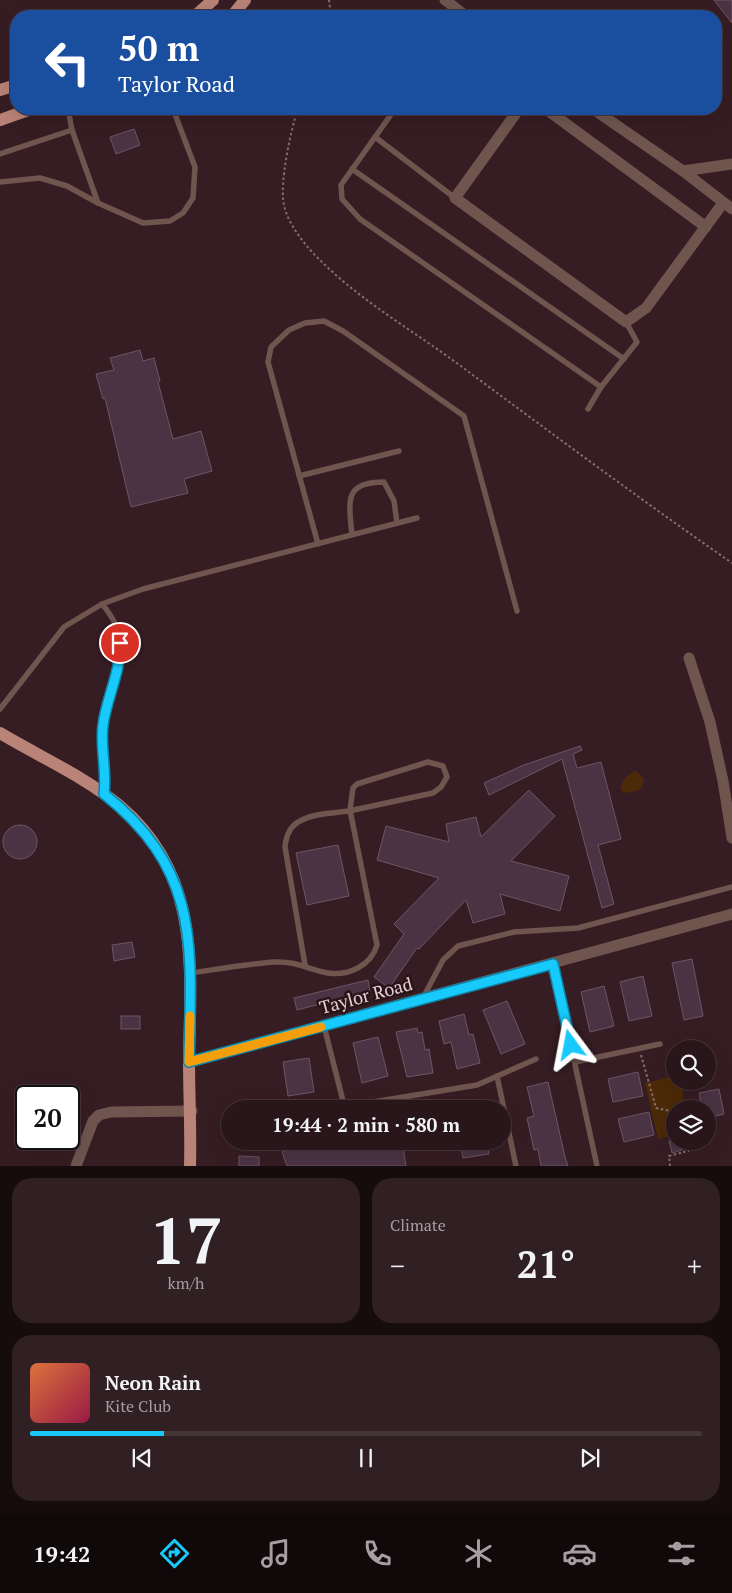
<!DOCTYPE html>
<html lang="en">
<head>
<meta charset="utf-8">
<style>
  body { margin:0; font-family:"PT Serif",serif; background:#301f23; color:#f1f3f6; height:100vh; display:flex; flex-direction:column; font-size:19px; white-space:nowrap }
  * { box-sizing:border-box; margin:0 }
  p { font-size:16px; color:#a59fa2 }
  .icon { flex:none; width:28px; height:28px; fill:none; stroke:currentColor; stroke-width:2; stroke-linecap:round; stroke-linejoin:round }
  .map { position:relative; height:1166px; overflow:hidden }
  .sheet { display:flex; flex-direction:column; gap:12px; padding:12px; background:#160c0e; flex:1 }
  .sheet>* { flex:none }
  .banner { position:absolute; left:10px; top:10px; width:712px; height:105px; border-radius:20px; box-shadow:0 5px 20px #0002,0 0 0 1px #443539; background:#1a4fa0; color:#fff; overflow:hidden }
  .tools { position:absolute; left:666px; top:1040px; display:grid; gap:10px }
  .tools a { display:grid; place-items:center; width:50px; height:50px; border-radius:50%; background:#28161a; box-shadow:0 5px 20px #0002,0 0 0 1px #443539; font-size:25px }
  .speed { position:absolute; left:15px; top:1085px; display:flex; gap:10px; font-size:25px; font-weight:700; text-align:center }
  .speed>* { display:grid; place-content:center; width:65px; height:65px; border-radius:50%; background:#28161a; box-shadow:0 5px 20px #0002,0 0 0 1px #443539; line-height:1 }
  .speed .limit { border:2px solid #111; border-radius:8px; background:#fff; color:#111 }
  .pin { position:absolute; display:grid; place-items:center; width:42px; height:42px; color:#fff; margin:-21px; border:2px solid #fff; border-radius:50%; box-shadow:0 1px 5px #0007 }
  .me { position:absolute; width:55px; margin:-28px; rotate:347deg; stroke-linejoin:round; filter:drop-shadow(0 0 4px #0008) }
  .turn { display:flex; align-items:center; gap:18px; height:105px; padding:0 25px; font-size:22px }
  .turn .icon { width:65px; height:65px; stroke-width:2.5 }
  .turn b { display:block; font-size:35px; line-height:42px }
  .big { font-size:38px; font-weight:800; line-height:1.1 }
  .sheet .widget { flex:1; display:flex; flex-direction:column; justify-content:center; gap:8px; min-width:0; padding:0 18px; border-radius:20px; background:#301f23 }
  .sheet .dial { align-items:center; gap:0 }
  .dial b { font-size:65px; line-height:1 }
  .song { display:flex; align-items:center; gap:15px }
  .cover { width:60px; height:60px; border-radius:8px; background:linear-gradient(135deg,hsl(20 70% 55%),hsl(340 70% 35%)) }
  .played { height:5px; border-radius:2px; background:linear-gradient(90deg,#17cafb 20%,#443539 20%) }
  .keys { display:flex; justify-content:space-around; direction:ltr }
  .heat { display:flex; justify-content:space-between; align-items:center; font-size:28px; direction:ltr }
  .sheet .tiles { flex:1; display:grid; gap:12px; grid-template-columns:1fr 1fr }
  .widget:last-child { grid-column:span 2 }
  .trip { position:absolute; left:221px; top:1100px; width:290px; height:50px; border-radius:25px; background:#28161a; box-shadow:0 5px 20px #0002,0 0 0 1px #443539; font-weight:800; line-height:50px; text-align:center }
  .menu { display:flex; height:80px; justify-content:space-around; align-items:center; background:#10090a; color:#a59fa2 }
  .menu .icon { width:35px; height:35px }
  .menu .selected { color:#17cafb }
  .menu b { font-size:22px; color:#f1f3f6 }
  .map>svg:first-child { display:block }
  .green { fill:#4d2a07 }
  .building { fill:#4a3444; stroke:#6d5566 }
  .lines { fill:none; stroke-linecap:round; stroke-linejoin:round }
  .path { stroke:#836d72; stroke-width:2; stroke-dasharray:2.5 2.5; stroke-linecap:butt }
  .lane { stroke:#70554f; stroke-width:5.5 }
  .street { stroke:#70554f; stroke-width:11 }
  .primary { stroke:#ba8377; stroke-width:12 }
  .route-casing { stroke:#0f83a3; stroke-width:12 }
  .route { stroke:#17cafb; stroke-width:9 }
  .slow { stroke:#f59e0b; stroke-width:9 }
  .labels { text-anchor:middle; stroke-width:5; stroke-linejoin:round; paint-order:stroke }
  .street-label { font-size:18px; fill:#e2d0d4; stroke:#2b1319 }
</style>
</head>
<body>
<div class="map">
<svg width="732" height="1166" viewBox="0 0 732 1166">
  <rect width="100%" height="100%" fill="#361d23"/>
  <g class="green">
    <path d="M636,771L644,779C644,791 634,792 624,793L620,788C622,781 628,773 636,771Z"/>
    <path d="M675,1076V1081H682L684,1109H675V1135L658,1139L645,1083Z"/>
  </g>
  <g class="building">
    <path d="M714,0H732V23Z"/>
    <path d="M134,129L140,145L116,154L110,137Z"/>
    <path d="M140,350L143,361L154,358L160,381L158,382L173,439L201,431L212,471L184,479L188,493L131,507L105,398L103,399L96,374L114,370L110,358Z"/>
    <path d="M580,746L582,750L573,754L577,768L601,762L621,839L598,845L614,904L602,908L562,759L489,795L484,783L524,765Z"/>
    <path d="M529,790L555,816L511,861L569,876L560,911L500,894L505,914L473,923L466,900L419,949L417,948L389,988L374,977L404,934L394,924L439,878L377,860L386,826L449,842L446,824L476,817L481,837Z"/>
    <circle cx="20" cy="842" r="17"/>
    <path d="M338,845L349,896L307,905L296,853Z"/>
    <path d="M132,942L135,957L114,961L112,945Z"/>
    <path d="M692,959L703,1016L684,1020L672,963Z"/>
    <path d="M643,976L652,1016L629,1021L620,982Z"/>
    <path d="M368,980L370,991L297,1010L294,998Z"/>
    <path d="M604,986L614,1026L590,1032L581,992Z"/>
    <path d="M507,1001L525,1044L501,1054L483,1010Z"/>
    <path d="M464,1014L469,1035L473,1034L480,1063L457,1069L451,1042L444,1044L439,1021Z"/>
    <rect x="121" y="1016" width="19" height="13"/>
    <path d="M417,1028L418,1033L422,1032L425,1050L429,1049L433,1073L407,1077L396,1032Z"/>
    <path d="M378,1037L388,1076L362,1083L353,1043Z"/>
    <path d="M309,1058L314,1092L288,1096L283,1062Z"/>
    <path d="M638,1072L643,1096L613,1102L608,1079Z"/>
    <path d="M548,1082L565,1157L568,1166H541L538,1149L534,1150L527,1118L534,1116L527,1087Z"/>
    <path d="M719,1089L724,1114L708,1118V1109H702L699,1093Z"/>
    <path d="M649,1112L654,1135L624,1142L618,1119Z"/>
    <path d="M309,1141H402L406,1166H287L282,1152Z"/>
    <path d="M460,1141H487L489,1154L463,1158Z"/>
    <path d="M669,1141H680L682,1150L672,1153Z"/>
    <path d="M239,1156L259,1157V1166H239Z"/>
  </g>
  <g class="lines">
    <g class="path">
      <path d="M329,0L331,16"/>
      <path d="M298,109C291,128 279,185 284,205C288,225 307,248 321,261C360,300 410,329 454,361C546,429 638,498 732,563"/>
      <path d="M641,1055L656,1108L675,1112"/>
      <path d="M683,1141L684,1152L689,1151"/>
      <path d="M670,1166L669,1156L684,1152"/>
    </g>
    <g class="lane">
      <path d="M68,109L72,130"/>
      <path d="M395,109L341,185L342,199L360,219L601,387"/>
      <path d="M375,137L455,198"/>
      <path d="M0,154L72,130L98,203"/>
      <path d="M352,169L624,359"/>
      <path d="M0,182L40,178L67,186L98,203L143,223L170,221L183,213L193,198L195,167L173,109"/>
      <path d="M588,409L601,387L637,342L626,322"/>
      <path d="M299,476L399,451"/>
      <path d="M352,535C349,502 343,482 384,482L394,501L397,523"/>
      <path d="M318,544L268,362L271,347L289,330L305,323L324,321L343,331L464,416L517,611"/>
      <path d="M102,604C143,652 105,680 103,728C101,750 107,771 104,794"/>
      <path d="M0,709L64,627L102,604L143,589L417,518"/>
      <path d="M553,963L597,1166"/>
      <path d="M191,973C219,969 247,964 275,962C298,961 309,970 328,973C348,976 371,966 377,945L350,810L353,788L357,784L428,762L443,766L447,777L441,787L433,793C405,799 377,805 349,811C334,813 314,813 300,821C290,826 286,836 285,847L305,965"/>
      <path d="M424,996L443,960L458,946L514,932L578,928L732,887"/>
      <path d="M324,1026L344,1105"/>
      <path d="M575,1062L660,1044"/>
      <path d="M497,1076L516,1166"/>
      <path d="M330,1109L477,1085L536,1059"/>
    </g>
    <g class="street">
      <path d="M445,0L466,16"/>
      <path d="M519,109L455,198L626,322L646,308L723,203"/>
      <path d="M546,109L706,227"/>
      <path d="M593,109L683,171L732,209"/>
      <path d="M683,171L732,164"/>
      <path d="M689,658L710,722L723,781L732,838"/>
      <path d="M189,1062L732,914"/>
      <path d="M76,1166L93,1121L99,1115L111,1112L192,1111"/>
    </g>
    <g class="primary">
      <path d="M195,16L213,0"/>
      <path d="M232,16L245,0"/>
      <path d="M0,90L16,85"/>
      <path d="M0,120L31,109"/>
      <path d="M0,733C40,757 84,776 120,806C200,874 191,964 189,1059C189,1095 191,1130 190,1166"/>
    </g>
  </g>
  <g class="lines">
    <g class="route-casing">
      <path id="route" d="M120,643C121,672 107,696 103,725C100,748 107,770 104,794C202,872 191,949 189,1062L553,964L571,1045"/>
    </g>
    <use href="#route" class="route"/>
    <path class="slow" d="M190,1016L189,1062L321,1027"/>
  </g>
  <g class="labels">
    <g class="street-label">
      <text transform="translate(366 996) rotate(-15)" y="6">Taylor Road</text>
    </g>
  </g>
</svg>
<div class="tools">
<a><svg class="icon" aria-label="search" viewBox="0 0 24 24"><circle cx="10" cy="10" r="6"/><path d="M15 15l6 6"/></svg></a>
<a><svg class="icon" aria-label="layers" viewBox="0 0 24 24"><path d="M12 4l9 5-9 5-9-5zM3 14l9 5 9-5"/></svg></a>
</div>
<div class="speed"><div class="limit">20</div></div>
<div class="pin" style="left:120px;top:643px;background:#d93025"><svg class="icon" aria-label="arrive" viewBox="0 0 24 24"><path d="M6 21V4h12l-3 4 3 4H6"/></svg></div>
<svg class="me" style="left:571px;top:1045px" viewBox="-20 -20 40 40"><path d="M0-17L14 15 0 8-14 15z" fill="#17cafb" stroke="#fff" stroke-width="4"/></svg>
<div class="trip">19:44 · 2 min · 580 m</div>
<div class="banner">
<div class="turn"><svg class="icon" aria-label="left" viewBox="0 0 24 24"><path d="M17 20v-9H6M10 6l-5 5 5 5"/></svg><div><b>50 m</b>Taylor Road</div></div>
</div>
</div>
<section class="sheet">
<div class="tiles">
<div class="widget dial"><b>17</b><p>km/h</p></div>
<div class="widget"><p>Climate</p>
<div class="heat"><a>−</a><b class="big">21°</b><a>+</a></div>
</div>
<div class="widget">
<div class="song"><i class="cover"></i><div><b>Neon Rain</b><p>Kite Club</p></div></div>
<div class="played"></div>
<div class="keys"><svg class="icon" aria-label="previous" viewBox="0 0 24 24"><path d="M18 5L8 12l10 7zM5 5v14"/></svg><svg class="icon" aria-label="pause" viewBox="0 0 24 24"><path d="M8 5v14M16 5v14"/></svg><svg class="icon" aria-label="next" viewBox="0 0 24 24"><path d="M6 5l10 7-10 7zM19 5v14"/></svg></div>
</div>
</div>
</section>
<nav class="menu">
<b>19:42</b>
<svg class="icon selected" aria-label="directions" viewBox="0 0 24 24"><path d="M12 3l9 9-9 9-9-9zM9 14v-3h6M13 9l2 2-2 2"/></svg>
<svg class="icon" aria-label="music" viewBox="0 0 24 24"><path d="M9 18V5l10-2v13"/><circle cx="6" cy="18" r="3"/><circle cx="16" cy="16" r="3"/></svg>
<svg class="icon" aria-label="phone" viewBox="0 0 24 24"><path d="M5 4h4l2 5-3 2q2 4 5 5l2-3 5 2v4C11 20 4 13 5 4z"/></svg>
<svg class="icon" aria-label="climate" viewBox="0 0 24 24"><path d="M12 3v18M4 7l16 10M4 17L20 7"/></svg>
<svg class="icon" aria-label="car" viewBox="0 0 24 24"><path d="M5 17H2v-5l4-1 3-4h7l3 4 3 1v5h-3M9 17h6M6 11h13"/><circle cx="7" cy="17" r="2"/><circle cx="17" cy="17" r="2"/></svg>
<svg class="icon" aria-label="filters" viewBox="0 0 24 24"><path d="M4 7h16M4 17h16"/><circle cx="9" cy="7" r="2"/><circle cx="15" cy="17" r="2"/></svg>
</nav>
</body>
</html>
